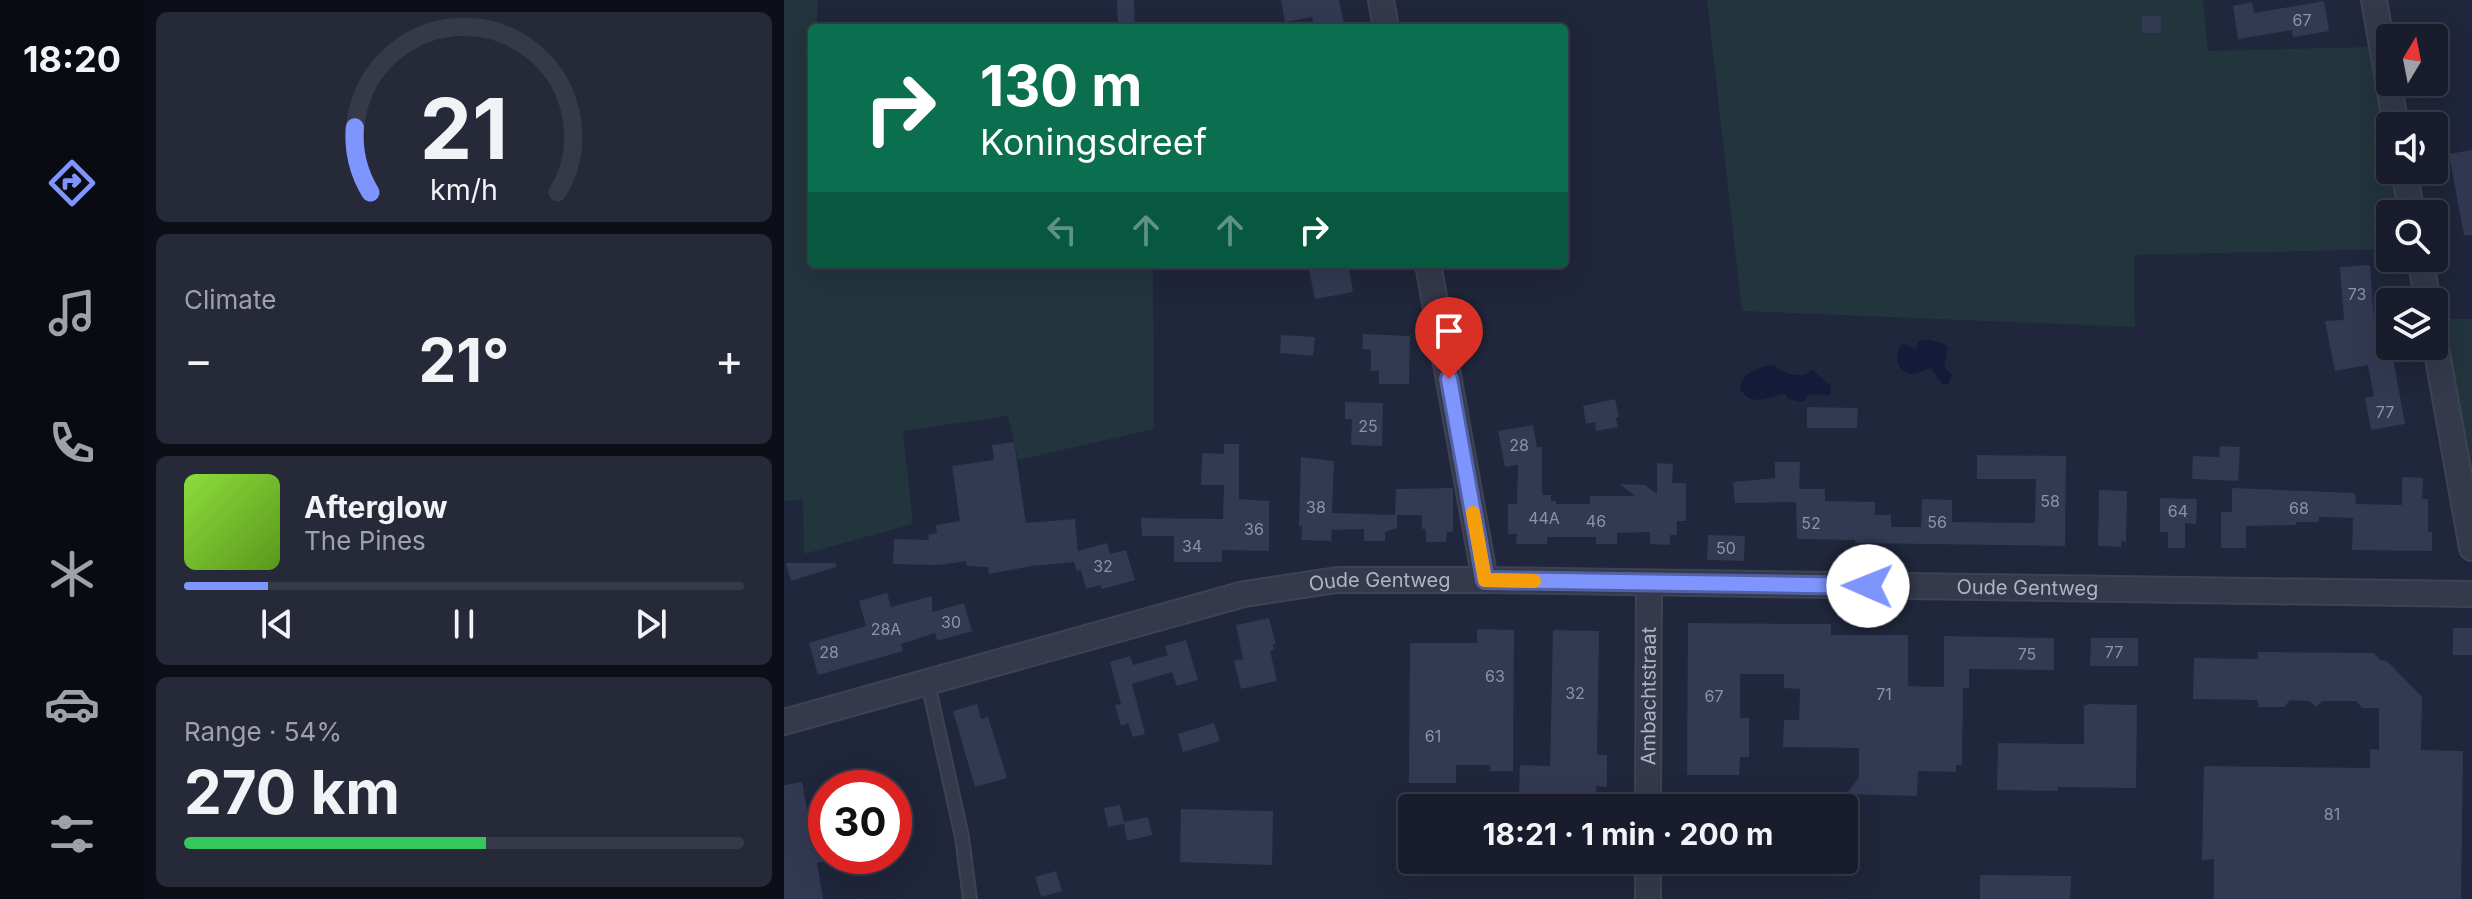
<!DOCTYPE html>
<html lang="en">
<head>
<meta charset="utf-8">
<style>
  body { margin:0; font-family:Inter,sans-serif; background:#252938; color:#f1f3f6; height:100vh; display:flex; flex-direction:column; font-size:30px; white-space:nowrap }
  * { box-sizing:border-box; margin:0 }
  p { font-size:26px; color:#9fa1a9 }
  .icon { flex:none; width:44px; height:44px; fill:none; stroke:currentColor; stroke-width:2; stroke-linecap:round; stroke-linejoin:round }
  .map { position:relative; flex:1; overflow:hidden }
  .details { display:flex; flex-direction:column; gap:12px; padding:12px; background:#0d0f18; width:640px }
  .details>* { flex:none }
  .guide { position:absolute; left:24px; top:24px; width:760px; height:244px; border-radius:8px; box-shadow:0 8px 32px #0002,0 0 0 2px #363a48; background:#0b6e4f; color:#fff; overflow:hidden }
  .needle { width:52px; rotate:10deg }
  .tools { position:absolute; left:1592px; top:24px; display:grid; gap:16px }
  .tools a { display:grid; place-items:center; width:72px; height:72px; border-radius:8px; background:#181c2c; box-shadow:0 8px 32px #0002,0 0 0 2px #363a48; font-size:40px }
  .speed { position:absolute; left:24px; top:770px; display:flex; gap:16px; font-size:40px; font-weight:700; text-align:center }
  .speed>* { display:grid; place-content:center; width:104px; height:104px; border-radius:50%; background:#181c2c; box-shadow:0 8px 32px #0002,0 0 0 2px #363a48; line-height:1 }
  .speed .limit { border:12px solid #d22; background:#fff; color:#111 }
  .pin { position:absolute; display:grid; place-items:center; width:68px; height:68px; color:#fff; margin:-82px -34px; border-radius:50% 50% 50% 0; rotate:-45deg; box-shadow:0 0 8px #0007 }
  .pin .icon { rotate:45deg }
  .me { position:absolute; width:88px; margin:-44px; rotate:271deg; stroke-linejoin:round; filter:drop-shadow(0 0 6px #0008) }
  .turn { display:flex; align-items:center; gap:28px; height:168px; padding:0 40px; font-size:36px }
  .turn .icon { width:104px; height:104px; stroke-width:2.5 }
  .turn b { display:block; font-size:56px; line-height:68px }
  .lanes { display:flex; align-items:center; height:76px; padding:0 40px; background:#0003; justify-content:center; gap:40px; direction:ltr }
  .lanes .off { opacity:.35 }
  .big { font-size:60px; font-weight:700; line-height:1.1 }
  .details .widget { flex:1; display:flex; flex-direction:column; justify-content:center; gap:12px; min-width:0; padding:0 28px; border-radius:12px; background:#252938 }
  .details .dial { align-items:center; gap:0 }
  .dial svg { height:208px; overflow:visible; fill:none; stroke:#363a48; stroke-width:7; stroke-linecap:round; text-anchor:middle }
  .dial text { fill:#f1f3f6; stroke:none }
  .song { display:flex; align-items:center; gap:24px }
  .cover { width:96px; height:96px; border-radius:12px; background:linear-gradient(135deg,hsl(90 70% 55%),hsl(90 70% 35%)) }
  .played { height:8px; border-radius:4px; background:linear-gradient(90deg,#7e95fd 15%,#363a48 15%) }
  .keys { display:flex; justify-content:space-around; direction:ltr }
  .heat { display:flex; justify-content:space-between; align-items:center; font-size:44px; direction:ltr }
  .charge { height:12px; border-radius:6px; background:linear-gradient(90deg,#34c759 54%,#363a48 0) }
  .trip { position:absolute; left:614px; top:794px; width:460px; height:80px; border-radius:8px; background:#181c2c; box-shadow:0 8px 32px #0002,0 0 0 2px #363a48; font-weight:700; line-height:80px; text-align:center }
  main { display:flex; flex:1; min-height:0 }
  .menu { display:flex; flex-direction:column; width:144px; justify-content:space-around; align-items:center; background:#0a0b12; color:#9fa1a9 }
  .menu .icon { width:56px; height:56px }
  .menu .current { color:#7e95fd }
  .menu b { font-size:36px; color:#f1f3f6 }
  .map>svg:first-child { display:block }
  .green { fill:#22343c }
  .water { fill:#131b39 }
  .building { fill:#323952 }
  .lines { fill:none; stroke-linecap:round; stroke-linejoin:round }
  .lane-casing { stroke:#3d4254; stroke-width:16 }
  .street-casing { stroke:#3d4254; stroke-width:28 }
  .lane { stroke:#34394b; stroke-width:12 }
  .street { stroke:#34394b; stroke-width:24 }
  .route-casing { stroke:#5261a4; stroke-width:20 }
  .route { stroke:#7e95fd; stroke-width:14 }
  .slow { stroke:#f59e0b; stroke-width:14 }
  .labels { text-anchor:middle; stroke-width:8; stroke-linejoin:round; paint-order:stroke }
  .number-label { font-size:16px; fill:#8e92a8 }
  .street-label { font-size:20px; fill:#afb3c7; stroke:#1a1e30 }
</style>
</head>
<body>
<main>
<nav class="menu">
<b>18:20</b>
<svg class="icon current" aria-label="directions" viewBox="0 0 24 24"><path d="M12 3l9 9-9 9-9-9zM9 14v-3h6M13 9l2 2-2 2"/></svg>
<svg class="icon" aria-label="music" viewBox="0 0 24 24"><path d="M9 18V5l10-2v13"/><circle cx="6" cy="18" r="3"/><circle cx="16" cy="16" r="3"/></svg>
<svg class="icon" aria-label="phone" viewBox="0 0 24 24"><path d="M5 4h4l2 5-3 2q2 4 5 5l2-3 5 2v4C11 20 4 13 5 4z"/></svg>
<svg class="icon" aria-label="climate" viewBox="0 0 24 24"><path d="M12 3v18M4 7l16 10M4 17L20 7"/></svg>
<svg class="icon" aria-label="car" viewBox="0 0 24 24"><path d="M5 17H2v-5l4-1 3-4h7l3 4 3 1v5h-3M9 17h6M6 11h13"/><circle cx="7" cy="17" r="2"/><circle cx="17" cy="17" r="2"/></svg>
<svg class="icon" aria-label="filters" viewBox="0 0 24 24"><path d="M4 7h16M4 17h16"/><circle cx="9" cy="7" r="2"/><circle cx="15" cy="17" r="2"/></svg>
</nav>
<section class="details">
<div class="widget dial"><svg viewBox="0 0 100 80">
<path d="M14 69A42 42 0 1 1 86 69"/>
<path d="M14 69A42 42 0 0 1 8 44" stroke="#7e95fd"/>
<text x="50" y="56" font-size="32" font-weight="700">21</text>
<text x="50" y="72" font-size="11">km/h</text>
</svg></div>
<div class="widget"><p>Climate</p>
<div class="heat"><a>−</a><b class="big">21°</b><a>+</a></div>
</div>
<div class="widget">
<div class="song"><i class="cover"></i><div><b>Afterglow</b><p>The Pines</p></div></div>
<div class="played"></div>
<div class="keys"><svg class="icon" aria-label="previous" viewBox="0 0 24 24"><path d="M18 5L8 12l10 7zM5 5v14"/></svg><svg class="icon" aria-label="pause" viewBox="0 0 24 24"><path d="M8 5v14M16 5v14"/></svg><svg class="icon" aria-label="next" viewBox="0 0 24 24"><path d="M6 5l10 7-10 7zM19 5v14"/></svg></div>
</div>
<div class="widget"><p>Range · 54%</p><b class="big">270 km</b><div class="charge"></div></div>
</section>
<div class="map">
<svg width="1688" height="899" viewBox="0 0 1688 899">
  <rect width="100%" height="100%" fill="#20263b"/>
  <g class="green">
    <path d="M0,0H34L33,28H28V264H369L370,429L234,460L224,416L119,431L129,524L20,554L19,500L0,501Z"/>
    <path d="M923,0H1419L1424,51L1585,47L1606,158V170H1608L1617,214H1606V249L1350,255L1351,327L958,311Z"/>
    <path d="M1660,319H1688V484Z"/>
  </g>
  <g class="water">
    <path d="M1140,339L1159,343L1164,347L1160,367L1168,375L1164,384H1158L1147,368C1141,369 1135,374 1129,374C1112,374 1110,353 1118,344L1132,349L1134,342Z"/>
    <path d="M988,365C1000,372 1015,381 1028,370L1047,386L1046,395L1025,394L1019,402L1004,399L1001,394C983,397 966,408 956,388C959,372 973,368 988,365Z"/>
  </g>
  <g class="building">
    <path d="M333,0H350L351,28H334Z"/>
    <path d="M497,0H555L561,28H530L528,17L501,22Z"/>
    <path d="M1540,1L1545,31L1509,37L1508,30L1454,39L1449,6L1468,2L1470,13Z"/>
    <rect x="1358" y="16" width="19" height="17"/>
    <path d="M1688,150V235H1680L1665,154Z"/>
    <path d="M524,264H564L569,292L531,299Z"/>
    <path d="M1586,265L1591,334L1604,331L1621,424L1587,430L1581,398L1590,396L1584,365L1551,371L1541,321L1560,320L1556,267Z"/>
    <path d="M579,334L626,336L625,384H595V371H587V350L578,349Z"/>
    <path d="M497,335L531,337L529,356L496,353Z"/>
    <path d="M831,399L835,417L832,418L834,427L812,431L811,422L802,424L799,406Z"/>
    <path d="M561,402L599,403L598,446L567,445L568,419H561Z"/>
    <path d="M1023,407L1074,408L1073,428H1023Z"/>
    <path d="M749,425L753,447H758V495H767V501H772V504H806V496H851L836,484L861,485L873,494V463L889,464L888,483H902V521H893V535H886V545L866,544V532L833,533V544H812V537H763V544H732L733,534H724V504H733L734,465L721,467L714,431Z"/>
    <path d="M230,442L242,523L291,519L294,551L323,543L326,554L342,550L351,580L318,589L316,585L302,589L297,570L293,571L290,562L248,566L205,574L204,567L183,566L182,561L155,565L109,564L110,539L145,540L144,535L153,533L152,525L176,521L168,466L210,460L208,445Z"/>
    <path d="M440,444H455V499L485,501V551L438,550V562H390V536H358L357,518L439,519L440,485H417L418,453L440,454Z"/>
    <path d="M1436,446L1456,447L1454,481L1408,479L1409,456L1435,457Z"/>
    <path d="M1193,455L1282,456L1281,546L1071,543V540L1013,539L1012,502L951,503L949,482L991,478V462H1016L1015,489H1041V501L1091,502V515H1107V527H1137L1138,499L1168,500V522L1251,523L1252,479H1193Z"/>
    <path d="M517,457L550,461L548,513L613,515V528L601,532V541H580V529L548,530L547,541L517,540L518,526H515Z"/>
    <path d="M1618,477L1639,478L1638,499H1644V532H1648V551L1568,550L1569,518L1535,517V522H1512V525L1462,526V548H1437V512H1448V488L1571,493L1572,504L1618,505Z"/>
    <path d="M669,488V532H663L662,542H642V529H638V515H611L612,489Z"/>
    <path d="M1315,490L1343,491L1342,542L1337,541V547L1314,546Z"/>
    <path d="M1376,498L1413,499L1412,524L1401,523V548H1384V532H1376Z"/>
    <path d="M924,535L961,536L960,561L923,560Z"/>
    <path d="M2,563H52V567L7,581Z"/>
    <path d="M103,593L107,607L148,596V612L180,603L188,631L153,641L151,633L117,644L119,651L34,675L25,643L82,626L75,601Z"/>
    <path d="M485,618L492,644H489L490,650L486,651L493,681L457,689L450,661L459,659L452,625Z"/>
    <path d="M904,623L1047,624V635H1124V686L1160,687V636L1270,638V670L1185,669V688H1179L1178,765H1172V772L1134,771L1133,796L1062,794L1075,778V748L999,747L1000,720H1015L1016,689L1000,688V674H956V718H965V757H956L955,775H903Z"/>
    <rect x="1669" y="628" width="19" height="27"/>
    <path d="M693,629L730,630L729,771H706V765H672V783H625L626,643H693Z"/>
    <path d="M769,630L815,631L813,755H823V787L812,786V808H767V794L735,793L736,765L766,766Z"/>
    <path d="M1307,638H1354V666H1306Z"/>
    <path d="M402,640L414,680L393,686L388,672L348,684L361,734L349,737L344,723L337,726L331,705L337,704L326,662L346,656L349,665L384,655L381,646Z"/>
    <path d="M1474,652L1590,653L1596,660L1603,661L1638,697L1637,750L1679,751L1677,899H1430V859L1418,860L1420,766L1586,768V749L1595,750V708H1578L1572,701H1538L1532,707L1526,701L1506,700L1500,707H1474V700L1409,699L1410,658L1474,659Z"/>
    <path d="M193,704L197,719L204,717L223,778L191,787L169,711Z"/>
    <path d="M1305,704L1353,705L1352,788L1274,787V791L1213,790L1214,743L1300,744V706Z"/>
    <path d="M430,723L436,741L399,752L394,734Z"/>
    <path d="M18,782L30,848L42,845V861L33,863L39,899H0V785Z"/>
    <path d="M336,805L340,822L364,817L368,835L343,841L340,824L324,827L320,808Z"/>
    <path d="M397,809L489,811L488,865L396,862Z"/>
    <path d="M272,871L278,891L257,897L251,877Z"/>
    <path d="M1196,875L1287,876L1286,899H1196Z"/>
  </g>
  <g class="lines">
    <g class="lane-casing">
      <path id="lane" d="M144,683L178,837L186,899"/>
    </g>
    <g class="street-casing">
      <g id="street">
        <path d="M597,0L602,28"/>
        <path d="M1590,0L1612,126"/>
        <path d="M1620,170L1628,214"/>
        <path d="M1636,258L1644,302"/>
        <path d="M644,264L701,580"/>
        <path d="M1650,336L1688,548"/>
        <path id="s1" d="M0,722L460,594L553,580H701L1688,594"/>
        <path id="s2" d="M864,808L865,583"/>
        <path d="M864,899V860"/>
      </g>
    </g>
    <use href="#lane" class="lane"/>
    <use href="#street" class="street"/>
  </g>
  <g class="lines">
    <g class="route-casing">
      <path id="route" d="M665,379L701,580L1084,586"/>
    </g>
    <use href="#route" class="route"/>
    <path class="slow" d="M689,513L701,580L750,581"/>
  </g>
  <g class="labels">
    <g class="number-label">
      <text x="1518" y="26">67</text>
      <text x="1573" y="300">73</text>
      <text x="1601" y="418">77</text>
      <text x="584" y="432">25</text>
      <text x="735" y="451">28</text>
      <text x="1266" y="507">58</text>
      <text x="532" y="513">38</text>
      <text x="1515" y="514">68</text>
      <text x="1394" y="517">64</text>
      <text x="760" y="524">44A</text>
      <text x="812" y="527">46</text>
      <text x="1153" y="528">56</text>
      <text x="1027" y="529">52</text>
      <text x="470" y="535">36</text>
      <text x="408" y="552">34</text>
      <text x="942" y="554">50</text>
      <text x="319" y="572">32</text>
      <text x="167" y="628">30</text>
      <text x="102" y="635">28A</text>
      <text x="45" y="658">28</text>
      <text x="1330" y="658">77</text>
      <text x="1243" y="660">75</text>
      <text x="711" y="682">63</text>
      <text x="791" y="699">32</text>
      <text x="1100" y="700">71</text>
      <text x="930" y="702">67</text>
      <text x="649" y="742">61</text>
      <text x="1548" y="820">81</text>
    </g>
    <g class="street-label">
      <text dy="7" stroke="none"><textPath href="#s1" startOffset="614">Oude Gentweg</textPath></text>
      <text dy="7" stroke="none"><textPath href="#s1" startOffset="1262">Oude Gentweg</textPath></text>
      <text dy="7" stroke="none"><textPath href="#s2" startOffset="112">Ambachtstraat</textPath></text>
    </g>
  </g>
</svg>
<div class="tools">
<a><svg class="needle" viewBox="-14 -14 28 28"><path d="M0-13l5 13h-10z" fill="#e53935"/><path d="M0 13l5-13h-10z" fill="#9fa1a9"/></svg></a>
<a><svg class="icon" aria-label="sound" viewBox="0 0 24 24"><path d="M4 9h4l5-4v14l-5-4H4zM17 9q2 3 0 6"/></svg></a>
<a><svg class="icon" aria-label="search" viewBox="0 0 24 24"><circle cx="10" cy="10" r="6"/><path d="M15 15l6 6"/></svg></a>
<a><svg class="icon" aria-label="layers" viewBox="0 0 24 24"><path d="M12 4l9 5-9 5-9-5zM3 14l9 5 9-5"/></svg></a>
</div>
<div class="speed"><div class="limit">30</div></div>
<div class="pin" style="left:665px;top:379px;background:#d93025"><svg class="icon" aria-label="arrive" viewBox="0 0 24 24"><path d="M6 21V4h12l-3 4 3 4H6"/></svg></div>
<svg class="me" style="left:1084px;top:586px" viewBox="-20 -20 40 40"><circle r="19" fill="#fff"/><path d="M0-13L10 11 0 6-10 11z" fill="#7e95fd"/></svg>
<div class="trip">18:21 · 1 min · 200 m</div>
<div class="guide">
<div class="turn"><svg class="icon" aria-label="right" viewBox="0 0 24 24"><path d="M7 20v-9h11M14 6l5 5-5 5"/></svg><div><b>130 m</b>Koningsdreef</div></div>
<div class="lanes"><svg class="icon off" aria-label="left" viewBox="0 0 24 24"><path d="M17 20v-9H6M10 6l-5 5 5 5"/></svg><svg class="icon off" aria-label="ahead" viewBox="0 0 24 24"><path d="M12 20V5M6 11l6-6 6 6"/></svg><svg class="icon off" aria-label="ahead" viewBox="0 0 24 24"><path d="M12 20V5M6 11l6-6 6 6"/></svg><svg class="icon" aria-label="right" viewBox="0 0 24 24"><path d="M7 20v-9h11M14 6l5 5-5 5"/></svg></div>
</div>
</div>
</main>
</body>
</html>
